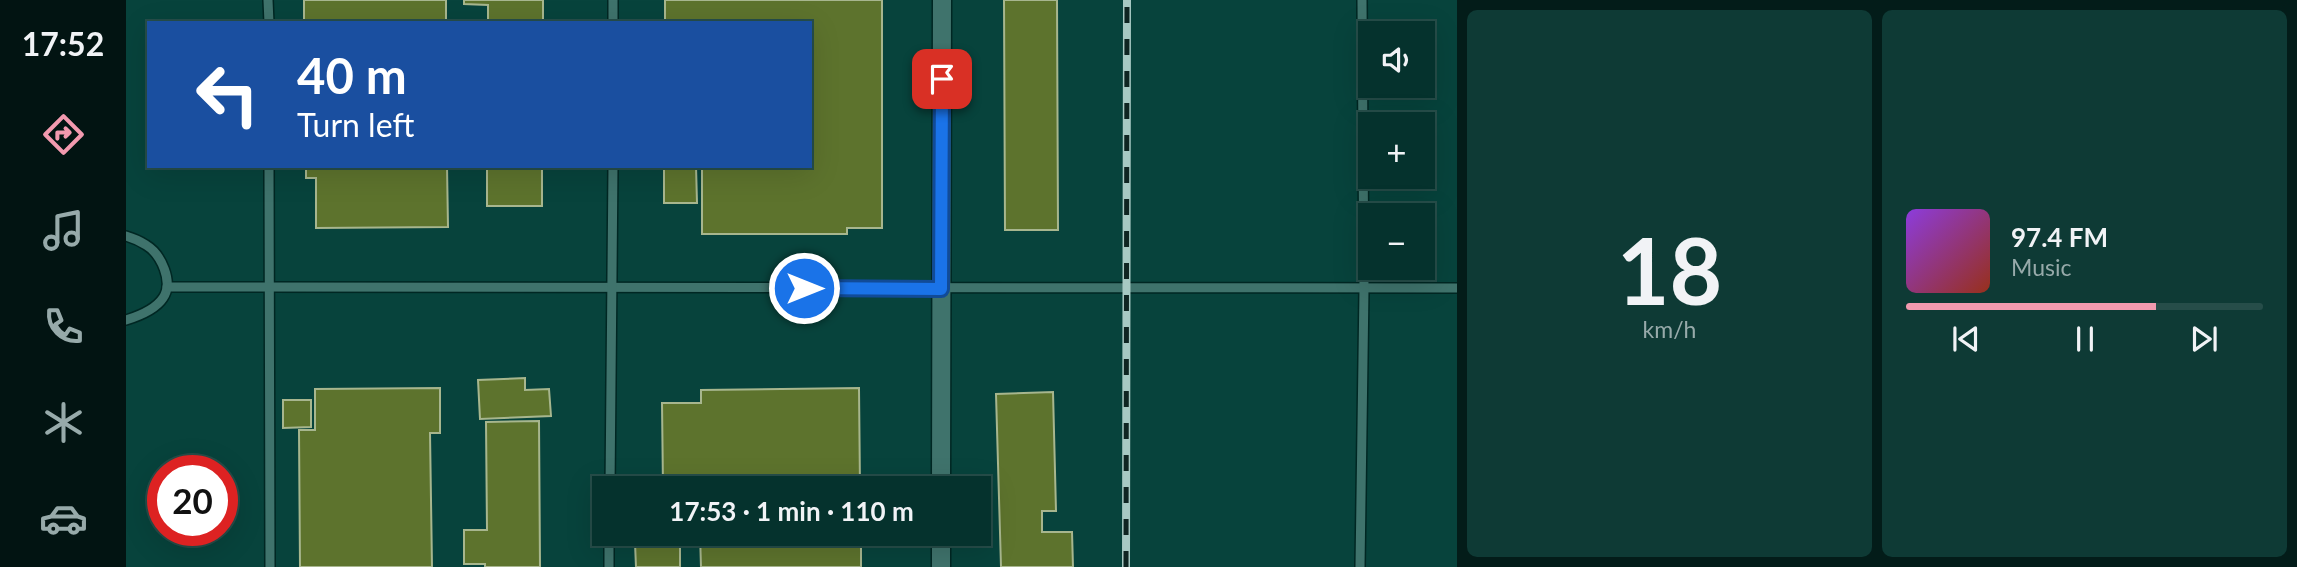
<!DOCTYPE html>
<html lang="en">
<head>
<meta charset="utf-8">
<style>
  body { margin:0; font-family:Lato,sans-serif; background:#0e3a35; color:#f1f3f6; height:100vh; display:flex; flex-direction:column; font-size:26px; white-space:nowrap }
  * { box-sizing:border-box; margin:0 }
  p { font-size:23px; color:#97aaaa }
  .icon { flex:none; width:38px; height:38px; fill:none; stroke:currentColor; stroke-width:2; stroke-linecap:round; stroke-linejoin:round }
  .map { position:relative; flex:1; overflow:hidden }
  .side { display:flex; flex-direction:column; gap:10px; padding:10px; background:#031c19; width:840px }
  .side>* { flex:none }
  .banner { position:absolute; left:21px; top:21px; width:665px; height:147px; border-radius:0px; box-shadow:0 7px 28px #0002,0 0 0 2px #264d49; background:#1a4fa0; color:#fff; overflow:hidden }
  .tools { position:absolute; left:1232px; top:21px; display:grid; gap:14px }
  .tools a { display:grid; place-items:center; width:77px; height:77px; border-radius:0px; background:#05322d; box-shadow:0 7px 28px #0002,0 0 0 2px #264d49; font-size:35px }
  .speed { position:absolute; left:21px; top:455px; display:flex; gap:14px; font-size:35px; font-weight:700; text-align:center }
  .speed>* { display:grid; place-content:center; width:91px; height:91px; border-radius:50%; background:#05322d; box-shadow:0 7px 28px #0002,0 0 0 2px #264d49; line-height:1 }
  .speed .limit { border:10px solid #d22; background:#fff; color:#111 }
  .pin { position:absolute; display:grid; place-items:center; width:60px; height:60px; color:#fff; margin:-30px; border-radius:14px; box-shadow:0 4px 10px #0006 }
  .me { position:absolute; width:77px; margin:-38px; rotate:90deg; stroke-linejoin:round; filter:drop-shadow(0 0 5px #0008) }
  .turn { display:flex; align-items:center; gap:24px; height:147px; padding:0 35px; font-size:32px }
  .turn .icon { width:91px; height:91px; stroke-width:2.5 }
  .turn b { display:block; font-size:49px; line-height:60px }
  .side .tile { flex:1; display:flex; flex-direction:column; justify-content:center; gap:10px; min-width:0; padding:0 24px; border-radius:10px; background:#0e3a35 }
  .side .dial { align-items:center; gap:0 }
  .dial b { font-size:91px; line-height:1 }
  .song { display:flex; align-items:center; gap:21px }
  .cover { width:84px; height:84px; border-radius:10px; background:linear-gradient(135deg,hsl(270 70% 55%),hsl(10 70% 35%)) }
  .played { height:7px; border-radius:4px; background:linear-gradient(90deg,#f29aaf 70%,#264d49 70%) }
  .keys { display:flex; justify-content:space-around; direction:ltr }
  .side .tiles { flex:1; display:grid; gap:10px; grid-template-columns:repeat(2,1fr) }
  .trip { position:absolute; left:466px; top:476px; width:399px; height:70px; border-radius:0px; background:#05322d; box-shadow:0 7px 28px #0002,0 0 0 2px #264d49; font-weight:700; line-height:70px; text-align:center }
  main { display:flex; flex:1; min-height:0 }
  .tab-bar { display:flex; flex-direction:column; width:126px; justify-content:space-around; align-items:center; background:#021412; color:#97aaaa }
  .tab-bar .icon { width:49px; height:49px }
  .tab-bar .current { color:#f29aaf }
  .tab-bar b { font-size:32px; color:#f1f3f6 }
  .map>svg:first-child { display:block }
  .building { fill:#5d732d; stroke:#a7b68e; stroke-width:2 }
  .lines { fill:none; stroke-linecap:round; stroke-linejoin:round }
  .lane-casing { stroke:#002723; stroke-width:12 }
  .street-casing { stroke:#002723; stroke-width:21 }
  .lane { stroke:#3f736c; stroke-width:9 }
  .street { stroke:#3f736c; stroke-width:18 }
  .rail-casing { stroke:#a7c9c3; stroke-width:8 }
  .rail { stroke:#0f2522; stroke-width:5; stroke-dasharray:16; stroke-linecap:butt }
  .route-casing { stroke:#114b97; stroke-width:18 }
  .route { stroke:#1a73e8; stroke-width:12 }
</style>
</head>
<body>
<main>
<nav class="tab-bar">
<b>17:52</b>
<svg class="icon current" aria-label="directions" viewBox="0 0 24 24"><path d="M12 3l9 9-9 9-9-9zM9 14v-3h6M13 9l2 2-2 2"/></svg>
<svg class="icon" aria-label="music" viewBox="0 0 24 24"><path d="M9 18V5l10-2v13"/><circle cx="6" cy="18" r="3"/><circle cx="16" cy="16" r="3"/></svg>
<svg class="icon" aria-label="phone" viewBox="0 0 24 24"><path d="M5 4h4l2 5-3 2q2 4 5 5l2-3 5 2v4C11 20 4 13 5 4z"/></svg>
<svg class="icon" aria-label="climate" viewBox="0 0 24 24"><path d="M12 3v18M4 7l16 10M4 17L20 7"/></svg>
<svg class="icon" aria-label="car" viewBox="0 0 24 24"><path d="M5 17H2v-5l4-1 3-4h7l3 4 3 1v5h-3M9 17h6M6 11h13"/><circle cx="7" cy="17" r="2"/><circle cx="17" cy="17" r="2"/></svg>
</nav>
<div class="map">
<svg width="1331" height="567" viewBox="0 0 1331 567">
  <rect width="100%" height="100%" fill="#07433c"/>
  <g class="building">
    <rect x="178" y="0" width="142" height="23"/>
    <path d="M338,0H417V23H362V5L338,4Z"/>
    <path d="M539,0H756V228H721V234H576V166H684V23H539Z"/>
    <path d="M878,0H931L932,230H879Z"/>
    <path d="M180,166H321L322,227L190,228V178H180Z"/>
    <rect x="361" y="166" width="55" height="40"/>
    <path d="M538,166H570L571,203H538Z"/>
    <path d="M399,378V390L423,389L425,416L354,419L352,380Z"/>
    <path d="M314,388V433H304L306,567H174L173,430H189V389Z"/>
    <path d="M733,388L734,488H537L536,403H575V390Z"/>
    <path d="M927,392L930,511H916V532H946L947,567H875L870,394Z"/>
    <path d="M157,400H185V427L157,428Z"/>
    <path d="M413,421L414,567H359V564H338V530H361L360,422Z"/>
    <path d="M574,534H735V567H575Z"/>
    <path d="M554,542V567H510L509,543Z"/>
  </g>
  <g class="lines">
    <g class="lane-casing">
      <g id="lane">
        <path d="M142,0L143,23"/>
        <path d="M487,0V23"/>
        <path d="M143,166L144,567"/>
        <path d="M0,236C7,238 14,241 20,245C35,254 48,282 37,298C29,310 13,316 0,320"/>
        <path d="M41,287L1331,288"/>
        <path d="M484,488L487,166"/>
        <path d="M483,567V534"/>
        <path d="M1234,567L1238,289L1236,0"/>
      </g>
    </g>
    <g class="street-casing">
      <g id="street">
        <path d="M815,488L816,0"/>
        <path d="M815,567V534"/>
      </g>
    </g>
    <use href="#lane" class="lane"/>
    <use href="#street" class="street"/>
    <g class="rail-casing">
      <path id="rail" d="M1000,567L1001,0"/>
    </g>
    <use href="#rail" class="rail"/>
  </g>
  <g class="lines">
    <g class="route-casing">
      <path id="route" d="M678,288L815,289L816,79"/>
    </g>
    <use href="#route" class="route"/>
  </g>
</svg>
<div class="tools">
<a><svg class="icon" aria-label="sound" viewBox="0 0 24 24"><path d="M4 9h4l5-4v14l-5-4H4zM17 9q2 3 0 6"/></svg></a>
<a>+</a>
<a>−</a>
</div>
<div class="speed"><div class="limit">20</div></div>
<div class="pin" style="left:816px;top:79px;background:#d93025"><svg class="icon" aria-label="arrive" viewBox="0 0 24 24"><path d="M6 21V4h12l-3 4 3 4H6"/></svg></div>
<svg class="me" style="left:678px;top:288px" viewBox="-20 -20 40 40"><circle r="17" fill="#1a73e8" stroke="#fff" stroke-width="3"/><path d="M0-11L8 9 0 5-8 9z" fill="#fff"/></svg>
<div class="trip">17:53 · 1 min · 110 m</div>
<div class="banner">
<div class="turn"><svg class="icon" aria-label="left" viewBox="0 0 24 24"><path d="M17 20v-9H6M10 6l-5 5 5 5"/></svg><div><b>40 m</b>Turn left</div></div>
</div>
</div>
<section class="side">
<div class="tiles">
<div class="tile dial"><b>18</b><p>km/h</p></div>
<div class="tile">
<div class="song"><i class="cover"></i><div><b>97.4 FM</b><p>Music</p></div></div>
<div class="played"></div>
<div class="keys"><svg class="icon" aria-label="previous" viewBox="0 0 24 24"><path d="M18 5L8 12l10 7zM5 5v14"/></svg><svg class="icon" aria-label="pause" viewBox="0 0 24 24"><path d="M8 5v14M16 5v14"/></svg><svg class="icon" aria-label="next" viewBox="0 0 24 24"><path d="M6 5l10 7-10 7zM19 5v14"/></svg></div>
</div>
</div>
</section>
</main>
</body>
</html>
